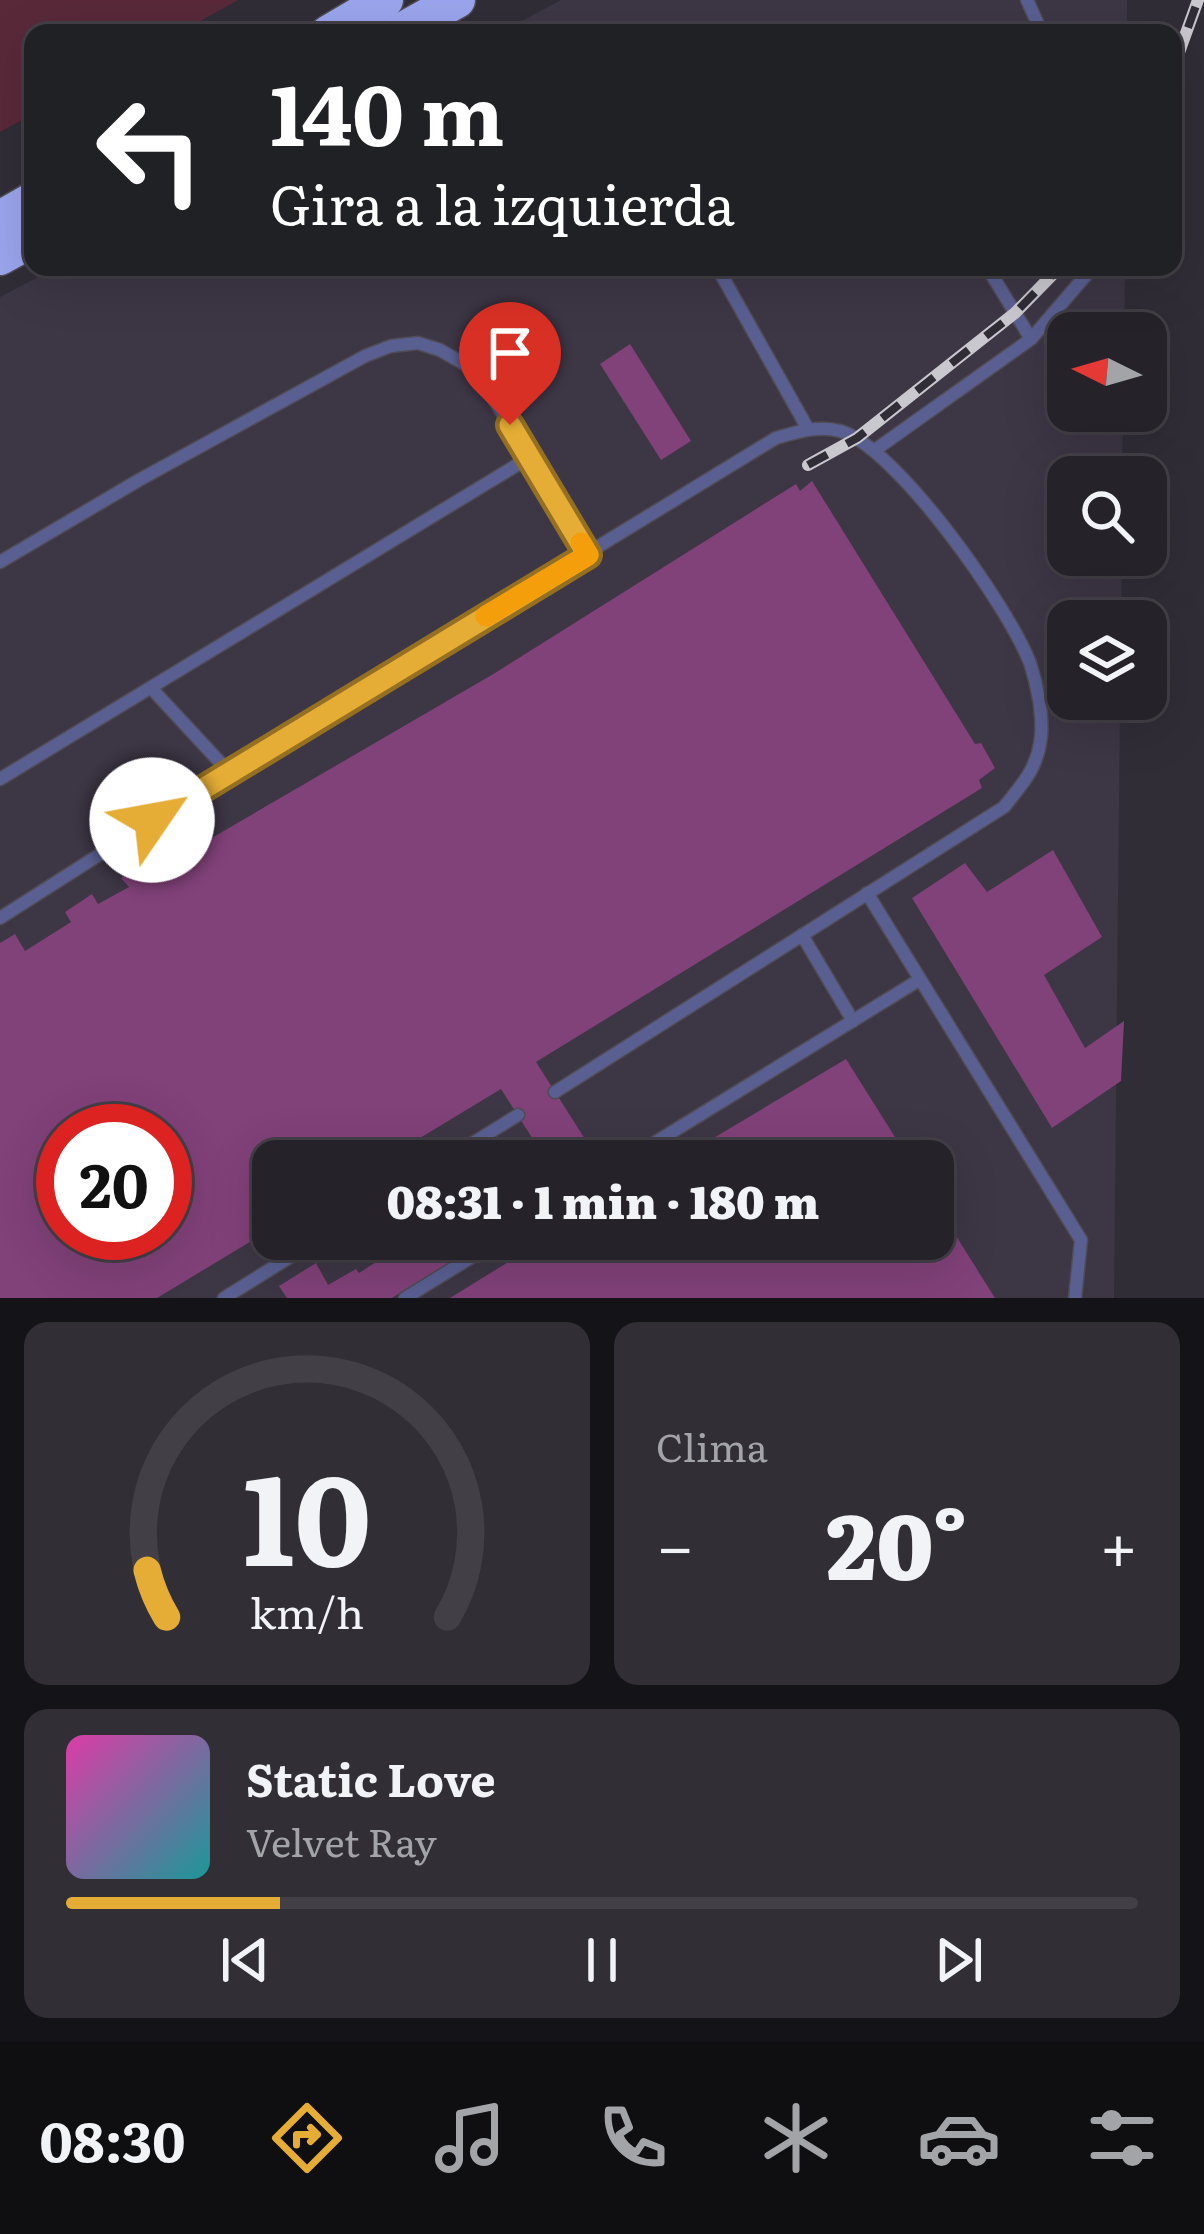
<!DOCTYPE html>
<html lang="es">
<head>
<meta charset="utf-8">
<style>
  body { margin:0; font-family:Literata,serif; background:#312f35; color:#f1f3f6; height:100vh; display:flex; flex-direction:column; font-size:45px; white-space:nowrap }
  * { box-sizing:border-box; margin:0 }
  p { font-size:39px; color:#a3a4a8 }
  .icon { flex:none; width:66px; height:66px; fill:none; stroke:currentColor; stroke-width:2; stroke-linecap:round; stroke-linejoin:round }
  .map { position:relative; height:1298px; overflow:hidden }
  .side { display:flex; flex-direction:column; gap:24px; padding:24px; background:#141317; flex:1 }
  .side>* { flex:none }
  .banner { position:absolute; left:24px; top:24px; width:1158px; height:252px; border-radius:24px; box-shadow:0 12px 48px #0002,0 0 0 3px #423f46; background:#202124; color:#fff; overflow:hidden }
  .needle { width:78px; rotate:275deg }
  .fabs { position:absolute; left:1047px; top:312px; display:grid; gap:24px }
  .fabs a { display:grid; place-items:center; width:120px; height:120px; border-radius:24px; background:#252229; box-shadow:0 12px 48px #0002,0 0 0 3px #423f46; font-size:60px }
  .speed { position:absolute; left:36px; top:1104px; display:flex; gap:24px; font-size:60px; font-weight:700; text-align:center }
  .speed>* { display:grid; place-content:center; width:156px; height:156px; border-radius:50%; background:#252229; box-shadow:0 12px 48px #0002,0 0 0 3px #423f46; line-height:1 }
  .speed .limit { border:18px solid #d22; background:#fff; color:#111 }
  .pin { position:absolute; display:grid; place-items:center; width:102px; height:102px; color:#fff; margin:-123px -51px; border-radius:50% 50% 50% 0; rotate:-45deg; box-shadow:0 0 12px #0007 }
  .pin .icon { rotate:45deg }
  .me { position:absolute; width:132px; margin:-66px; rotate:57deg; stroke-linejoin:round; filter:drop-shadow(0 0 9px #0008) }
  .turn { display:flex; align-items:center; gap:42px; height:252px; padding:0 48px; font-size:54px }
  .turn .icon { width:156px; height:156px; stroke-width:2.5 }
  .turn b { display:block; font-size:84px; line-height:102px }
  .big { font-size:90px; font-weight:800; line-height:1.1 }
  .side .widget { flex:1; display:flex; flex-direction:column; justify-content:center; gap:18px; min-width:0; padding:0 42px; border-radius:24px; background:#312f35 }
  .side .dial { align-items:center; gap:0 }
  .dial svg { height:312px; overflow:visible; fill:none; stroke:#423f46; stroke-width:7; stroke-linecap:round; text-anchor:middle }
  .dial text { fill:#f1f3f6; stroke:none }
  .song { display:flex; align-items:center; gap:36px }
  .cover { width:144px; height:144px; border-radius:18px; background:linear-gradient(135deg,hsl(320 70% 55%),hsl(180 70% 35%)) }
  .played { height:12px; border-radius:6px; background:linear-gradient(90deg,#e5ad35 20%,#423f46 20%) }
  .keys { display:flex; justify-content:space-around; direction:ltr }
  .heat { display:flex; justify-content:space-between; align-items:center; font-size:66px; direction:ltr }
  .side .tiles { flex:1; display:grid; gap:24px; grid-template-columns:1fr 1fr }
  .widget:last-child { grid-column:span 2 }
  .trip { position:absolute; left:252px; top:1140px; width:702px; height:120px; border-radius:24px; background:#252229; box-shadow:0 12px 48px #0002,0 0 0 3px #423f46; font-weight:800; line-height:120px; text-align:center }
  .tab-bar { display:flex; height:192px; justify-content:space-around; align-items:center; background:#0f0e10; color:#a3a4a8 }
  .tab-bar .icon { width:84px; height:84px }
  .tab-bar .on { color:#e5ad35 }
  .tab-bar b { font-size:54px; color:#f1f3f6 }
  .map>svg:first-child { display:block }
  .built { fill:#3d3645; fill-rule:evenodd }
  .green { fill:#592939 }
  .building { fill:#814179; fill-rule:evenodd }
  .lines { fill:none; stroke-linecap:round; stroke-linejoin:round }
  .lane-casing { stroke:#4f4c55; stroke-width:15 }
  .highway-casing { stroke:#4f4c55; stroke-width:39 }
  .lane { stroke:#595f91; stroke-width:12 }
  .highway { stroke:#9ba5ed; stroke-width:36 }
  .rail-casing { stroke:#cac8cf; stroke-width:12 }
  .rail { stroke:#312d37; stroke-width:8; stroke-dasharray:22; stroke-linecap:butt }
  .route-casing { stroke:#957022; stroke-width:30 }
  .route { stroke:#e5ad35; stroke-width:21 }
  .slow { stroke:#f59e0b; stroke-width:21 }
</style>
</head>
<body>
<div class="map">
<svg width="1204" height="1298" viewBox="0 0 1204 1298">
  <rect width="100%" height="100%" fill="#312d37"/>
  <g class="built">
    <path d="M561,0H1127V33H499Z"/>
    <path d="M57,267H1125L1124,333H1068V411H1123L1122,477H1068V555H1122L1121,621H1068V699H1120L1114,1298H0V297ZM63,1131H165V1233H63ZM273,1161H933V1239H273Z"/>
  </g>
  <path class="green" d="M0,0H238L179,33H33V114L0,132Z"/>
  <g class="building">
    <path d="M630,344L691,441L661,460L600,364Z"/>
    <path d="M812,481L975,744L981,743L995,768L979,780L982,788L536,1062L599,1161H533L543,1155L501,1089L382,1161H273V1228L157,1298H0V943L15,934L25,951L71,922L65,912L92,894L98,904L129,887L121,878L148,861L155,871L495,673L796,484L800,491ZM63,1131H165V1233H63Z"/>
    <path d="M1053,850L1102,937L1044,975L1085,1048L1124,1021L1121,1081L1052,1128L912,898L965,863L987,892Z"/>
    <path d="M846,1059L910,1161H675Z"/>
    <path d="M933,1199L995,1298H450L518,1256L508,1239H933Z"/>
    <path d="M412,1239H487L392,1298H287L279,1286L316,1263L328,1285L356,1269L359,1273Z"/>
  </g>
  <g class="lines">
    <g class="lane-casing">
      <g id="lane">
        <path d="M1027,0L1042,33"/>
        <path d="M717,267L808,429"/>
        <path d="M987,267L1031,339"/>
        <path d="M875,450L1031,339L1087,274L1089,267"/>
        <path d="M0,562L139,480L365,356L391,346L418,343L440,350L466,365L490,393L588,555"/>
        <path d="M152,689L229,772"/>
        <path d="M0,779L530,457"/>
        <path d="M867,893L1081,1240L1075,1298"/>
        <path d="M0,918L229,772L776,438C797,432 818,425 840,431C896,446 1009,608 1030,663C1037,684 1043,713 1041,736C1038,768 1023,783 1004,807L555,1092"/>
        <path d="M802,935L853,1021"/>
        <path d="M444,1161L518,1115"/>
        <path d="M625,1161L919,980"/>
        <path d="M224,1298L319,1239"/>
        <path d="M405,1298L501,1239"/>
      </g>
    </g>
    <g class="highway-casing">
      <g id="highway">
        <path d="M329,33L385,0"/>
        <path d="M398,33L457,0"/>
        <path d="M0,219L33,200"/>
        <path d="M0,257L33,239"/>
      </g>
    </g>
    <use href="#lane" class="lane"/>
    <use href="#highway" class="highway"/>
    <g class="rail-casing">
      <g id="rail">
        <path d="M1173,69L1198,0"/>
        <path d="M808,465L857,438L1015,313L1060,267"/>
      </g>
    </g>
    <use href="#rail" class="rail"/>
  </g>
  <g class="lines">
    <g class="route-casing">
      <path id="route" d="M152,820L588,555L510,425"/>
    </g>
    <use href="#route" class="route"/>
    <path class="slow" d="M486,616L588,555L581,543"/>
  </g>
</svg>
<div class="fabs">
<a><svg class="needle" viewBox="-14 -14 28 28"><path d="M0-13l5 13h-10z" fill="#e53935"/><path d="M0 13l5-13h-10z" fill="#a3a4a8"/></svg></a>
<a><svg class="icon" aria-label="search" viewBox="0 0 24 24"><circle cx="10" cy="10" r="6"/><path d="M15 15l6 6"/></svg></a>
<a><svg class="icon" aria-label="layers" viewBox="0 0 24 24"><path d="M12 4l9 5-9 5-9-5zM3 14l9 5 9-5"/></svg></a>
</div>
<div class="speed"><div class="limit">20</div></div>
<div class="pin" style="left:510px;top:425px;background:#d93025"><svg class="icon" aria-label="arrive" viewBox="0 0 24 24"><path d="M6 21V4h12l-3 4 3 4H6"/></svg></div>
<svg class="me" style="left:152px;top:820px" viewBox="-20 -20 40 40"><circle r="19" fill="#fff"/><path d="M0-13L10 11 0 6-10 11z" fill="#e5ad35"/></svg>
<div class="trip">08:31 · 1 min · 180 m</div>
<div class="banner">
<div class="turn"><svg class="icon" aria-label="left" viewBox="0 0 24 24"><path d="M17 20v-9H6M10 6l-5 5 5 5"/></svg><div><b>140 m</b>Gira a la izquierda</div></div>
</div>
</div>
<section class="side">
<div class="tiles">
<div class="widget dial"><svg viewBox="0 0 100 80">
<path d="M14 69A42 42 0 1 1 86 69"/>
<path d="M14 69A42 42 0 0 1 9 57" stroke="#e5ad35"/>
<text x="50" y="56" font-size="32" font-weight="700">10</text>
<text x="50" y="72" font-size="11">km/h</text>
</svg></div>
<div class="widget"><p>Clima</p>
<div class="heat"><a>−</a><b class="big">20°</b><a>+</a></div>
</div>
<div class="widget">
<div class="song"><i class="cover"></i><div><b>Static Love</b><p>Velvet Ray</p></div></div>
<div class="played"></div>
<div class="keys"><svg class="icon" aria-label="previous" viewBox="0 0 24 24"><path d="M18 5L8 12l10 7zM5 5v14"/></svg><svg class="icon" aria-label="pause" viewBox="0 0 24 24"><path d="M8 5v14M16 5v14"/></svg><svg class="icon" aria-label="next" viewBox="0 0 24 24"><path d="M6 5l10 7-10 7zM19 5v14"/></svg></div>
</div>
</div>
</section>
<nav class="tab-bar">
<b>08:30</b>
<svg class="icon on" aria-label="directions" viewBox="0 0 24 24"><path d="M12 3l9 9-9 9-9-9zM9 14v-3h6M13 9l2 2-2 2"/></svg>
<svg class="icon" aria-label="music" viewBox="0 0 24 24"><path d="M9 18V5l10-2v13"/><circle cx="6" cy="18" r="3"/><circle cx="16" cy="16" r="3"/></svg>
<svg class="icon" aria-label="phone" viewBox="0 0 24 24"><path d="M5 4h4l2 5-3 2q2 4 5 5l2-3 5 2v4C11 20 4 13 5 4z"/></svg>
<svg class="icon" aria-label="climate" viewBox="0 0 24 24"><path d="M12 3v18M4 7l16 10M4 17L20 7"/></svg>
<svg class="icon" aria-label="car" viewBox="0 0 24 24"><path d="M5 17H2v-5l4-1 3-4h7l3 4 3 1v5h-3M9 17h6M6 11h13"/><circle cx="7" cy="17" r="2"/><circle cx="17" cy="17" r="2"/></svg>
<svg class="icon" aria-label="filters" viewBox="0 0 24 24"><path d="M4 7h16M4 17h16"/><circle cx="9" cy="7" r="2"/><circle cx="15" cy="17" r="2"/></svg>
</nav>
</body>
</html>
